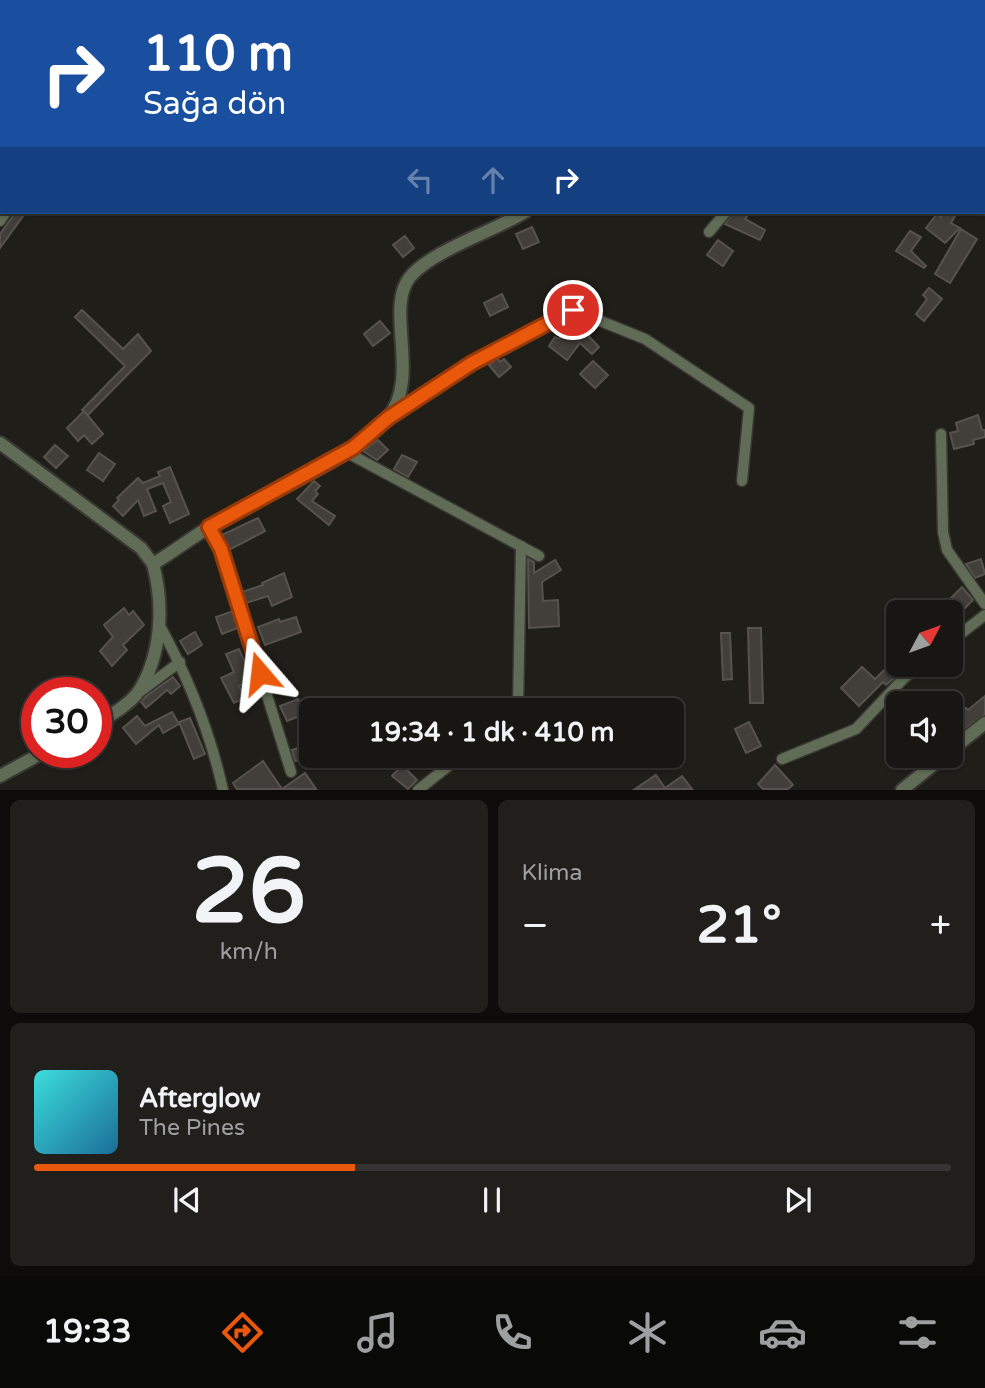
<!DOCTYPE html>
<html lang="tr">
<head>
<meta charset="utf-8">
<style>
  body { margin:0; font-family:"Varela Round",sans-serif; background:#201f1c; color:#f1f3f6; height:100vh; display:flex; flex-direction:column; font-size:26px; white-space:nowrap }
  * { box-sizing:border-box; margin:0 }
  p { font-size:23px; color:#9e9fa0 }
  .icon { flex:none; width:38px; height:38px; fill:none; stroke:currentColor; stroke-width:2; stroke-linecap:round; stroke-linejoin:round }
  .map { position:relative; height:790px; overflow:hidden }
  .details { display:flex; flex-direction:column; gap:10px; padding:10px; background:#0d0c0a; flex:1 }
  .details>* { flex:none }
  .top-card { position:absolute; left:0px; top:0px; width:985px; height:214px; box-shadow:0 2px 5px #0004,0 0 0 2px #363533; background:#1a4fa0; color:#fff; overflow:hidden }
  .needle { width:46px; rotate:49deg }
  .controls { position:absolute; left:886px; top:600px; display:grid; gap:14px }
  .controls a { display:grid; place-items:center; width:77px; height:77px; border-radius:10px; background:#171613; box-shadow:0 2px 5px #0004,0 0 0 2px #363533; font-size:35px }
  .speed { position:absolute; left:21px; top:677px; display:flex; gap:14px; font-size:35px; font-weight:700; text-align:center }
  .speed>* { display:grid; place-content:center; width:91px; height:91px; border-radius:50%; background:#171613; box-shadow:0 2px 5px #0004,0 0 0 2px #363533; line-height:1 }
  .speed .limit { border:10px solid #d22; background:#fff; color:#111 }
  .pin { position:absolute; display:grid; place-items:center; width:60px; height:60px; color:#fff; margin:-30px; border:4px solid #fff; border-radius:50%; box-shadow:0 2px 7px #0007 }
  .me { position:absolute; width:77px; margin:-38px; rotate:343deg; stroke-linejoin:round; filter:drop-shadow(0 0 5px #0008) }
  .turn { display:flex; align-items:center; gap:24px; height:147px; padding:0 28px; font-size:32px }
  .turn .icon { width:91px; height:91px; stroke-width:2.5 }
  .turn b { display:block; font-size:49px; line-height:60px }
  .lanes { display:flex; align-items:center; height:66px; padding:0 28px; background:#0003; justify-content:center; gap:35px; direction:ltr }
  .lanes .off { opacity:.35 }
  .big { font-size:52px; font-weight:800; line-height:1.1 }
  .details .widget { flex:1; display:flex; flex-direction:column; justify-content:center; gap:10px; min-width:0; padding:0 24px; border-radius:10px; background:#201f1c }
  .details .dial { align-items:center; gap:0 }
  .dial b { font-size:91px; line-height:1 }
  .song { display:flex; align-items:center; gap:21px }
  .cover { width:84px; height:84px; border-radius:10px; background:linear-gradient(135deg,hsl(180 70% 55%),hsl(200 70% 35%)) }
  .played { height:7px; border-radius:4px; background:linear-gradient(90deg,#ea580c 35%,#363533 35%) }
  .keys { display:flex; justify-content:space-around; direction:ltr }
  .heat { display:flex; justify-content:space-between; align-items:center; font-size:38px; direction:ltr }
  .details .tiles { flex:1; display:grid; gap:10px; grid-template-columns:1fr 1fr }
  .widget:last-child { grid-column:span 2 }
  .trip { position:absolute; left:299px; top:698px; width:385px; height:70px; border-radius:10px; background:#171613; box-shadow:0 2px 5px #0004,0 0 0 2px #363533; font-weight:800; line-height:70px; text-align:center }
  .menu { display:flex; height:112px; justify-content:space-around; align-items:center; background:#090908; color:#9e9fa0 }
  .menu .icon { width:49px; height:49px }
  .menu .selected { color:#ea580c }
  .menu b { font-size:32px; color:#f1f3f6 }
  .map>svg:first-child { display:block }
  .building { fill:#423e39; stroke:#57524d; stroke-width:2 }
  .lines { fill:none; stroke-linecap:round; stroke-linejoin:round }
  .minor-casing { stroke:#393833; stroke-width:13 }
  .tertiary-casing { stroke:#393833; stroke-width:16 }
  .minor { stroke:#606c55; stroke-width:10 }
  .tertiary { stroke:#606c55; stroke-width:12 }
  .route-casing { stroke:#983908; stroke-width:18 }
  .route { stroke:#ea580c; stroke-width:12 }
</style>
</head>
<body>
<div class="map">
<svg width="985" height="790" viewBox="0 0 985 790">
  <rect width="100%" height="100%" fill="#1f1e19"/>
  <g class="building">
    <path d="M16,212H26L0,248V234Z"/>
    <path d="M733,212H750L745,219L765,230L760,240L725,224Z"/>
    <path d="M944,212L955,216L951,223L960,228L945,243L926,228L937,214L941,217Z"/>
    <path d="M532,227L539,242L523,249L516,234Z"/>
    <path d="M961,229L977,239L950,283L935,274Z"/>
    <path d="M910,231L921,237L911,251L926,266L924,268L896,251Z"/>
    <path d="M405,236L414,248L403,257L393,245Z"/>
    <path d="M718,240L733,251L723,266L707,255Z"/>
    <path d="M929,288L942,299L924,321L916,314L927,299L923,295Z"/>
    <path d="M502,294L508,307L490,316L484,303Z"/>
    <path d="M82,310L123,349L138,334L151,351L88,415L82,410L125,366L75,317Z"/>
    <path d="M380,321L390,333L373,346L364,334Z"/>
    <path d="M582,329L599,347L592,354L580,343L567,360L549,346L555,337L558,339L562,335L571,340Z"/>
    <path d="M497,358L500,362L504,359L511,367L499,377L489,365Z"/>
    <path d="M593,361L608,375L595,388L580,374Z"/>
    <path d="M84,411L103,434L92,444L84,435L78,441L67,428Z"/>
    <path d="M978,415L982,430H985V437L973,440L974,444L954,449L950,433L958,431L956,423Z"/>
    <path d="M378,440L388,450L377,460L363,451Z"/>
    <path d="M55,445L68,456L56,468L44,457Z"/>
    <path d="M99,453L115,464L103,481L87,470Z"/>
    <path d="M402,455L417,462L408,477L394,469Z"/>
    <path d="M170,467L189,514L170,523L163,506L171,502L163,483L147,489L156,511L144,516L138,500L123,516L113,506L119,500L117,498L138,478L143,483L160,476L158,472Z"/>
    <path d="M314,481L320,486L315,491L318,494L312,501L335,516L329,525L297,499Z"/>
    <path d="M258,518L265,531L229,550L222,535Z"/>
    <path d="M528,559L534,562V573L555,560L561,570L542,582L543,601L558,600L559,626L529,628Z"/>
    <path d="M981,559L985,574L975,578L966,564Z"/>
    <path d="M284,573L292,597L272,606L268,596L246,603L242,592L263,585L262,583Z"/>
    <path d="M962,587L973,600L961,612L949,600Z"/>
    <path d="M124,608L129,615L133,611L144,625L123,645L127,650L112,666L100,651L113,637L104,625Z"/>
    <path d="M233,611L238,628L222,634L216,617Z"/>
    <path d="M296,617L301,632L265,645L258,627L279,619L280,622Z"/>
    <path d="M748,628H761L763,703H750Z"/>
    <path d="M195,632L202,645L188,654L180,641Z"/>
    <path d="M721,633H730L732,679L723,680Z"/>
    <path d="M239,649L253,680L239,686L245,698L234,703L221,678L234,672L226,654Z"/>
    <path d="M898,657V665H909L886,685L883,682L859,706L841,688L862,667L875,679Z"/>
    <path d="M173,677L180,686L171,694L167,690L146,708L141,702L145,697Z"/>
    <path d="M950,696L964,710L966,708L968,710L985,696V714L950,740Z"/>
    <path d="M298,699L305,714L287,721L280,706Z"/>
    <path d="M172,712L179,724L163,733L159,725L136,744L123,728L137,716L145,726Z"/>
    <path d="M190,718L205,754L194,759L179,722Z"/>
    <path d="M749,722L761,746L746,753L735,729Z"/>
    <path d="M312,735V757L295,761L292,750L302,747L300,738Z"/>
    <path d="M263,761L282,789L305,773L316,789H237L233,783Z"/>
    <path d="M402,765L417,780L408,789L392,776Z"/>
    <path d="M775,765L793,785L788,789H763L758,784Z"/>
    <path d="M656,775L665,788L682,776L692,789H635Z"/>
  </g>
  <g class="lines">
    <g class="minor-casing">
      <g id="minor">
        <path d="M253,0L254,2"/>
        <path d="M553,0V2"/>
        <path d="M668,0V2"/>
        <path d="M222,2L223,0"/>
        <path d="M0,21L2,26"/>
        <path d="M984,194L985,192"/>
        <path d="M0,221L6,212"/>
        <path d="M709,232L726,212"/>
        <path d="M388,417L472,363L573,310L645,339L749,408L742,481"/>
        <path d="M941,434L943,532L947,550L985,604"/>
        <path d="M346,452L539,556"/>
        <path d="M209,527L221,549L291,772"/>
        <path d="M160,626C188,677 210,732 223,790"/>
        <path d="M950,642L985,615"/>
        <path d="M141,691L180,662"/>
        <path d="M516,710L518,708L521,546"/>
        <path d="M782,759L856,729L904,678L921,665"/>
        <path d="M418,790L461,756"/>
      </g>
    </g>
    <g class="tertiary-casing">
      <g id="tertiary">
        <path d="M739,2L740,0"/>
        <path d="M0,443L141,548L153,564"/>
        <path d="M96,724C109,717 131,703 139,691C162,654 164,605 153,564C173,552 191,538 211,526C264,493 345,465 387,419C422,378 384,309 410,277C431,251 494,231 525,212"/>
        <path d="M950,751L985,723"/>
        <path d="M0,776L44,752"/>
        <path d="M902,790L944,756"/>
      </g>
    </g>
    <use href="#minor" class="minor"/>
    <use href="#tertiary" class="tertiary"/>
  </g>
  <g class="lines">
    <g class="route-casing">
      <path id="route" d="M260,673L221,549L209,527L353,448L388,418L472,363L573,310"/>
    </g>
    <use href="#route" class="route"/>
  </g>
</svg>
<div class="controls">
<a><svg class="needle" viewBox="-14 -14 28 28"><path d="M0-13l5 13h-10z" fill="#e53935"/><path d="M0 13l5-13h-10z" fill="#9e9fa0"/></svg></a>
<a><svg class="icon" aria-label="sound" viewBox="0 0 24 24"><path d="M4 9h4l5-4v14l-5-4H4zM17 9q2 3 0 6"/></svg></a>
</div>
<div class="speed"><div class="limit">30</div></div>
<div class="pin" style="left:573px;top:310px;background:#d93025"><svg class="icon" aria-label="arrive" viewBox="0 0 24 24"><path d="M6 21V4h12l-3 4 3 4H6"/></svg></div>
<svg class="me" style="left:260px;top:673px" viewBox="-20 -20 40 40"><path d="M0-17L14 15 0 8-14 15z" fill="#ea580c" stroke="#fff" stroke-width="4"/></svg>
<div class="trip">19:34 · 1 dk · 410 m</div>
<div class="top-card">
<div class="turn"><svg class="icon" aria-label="right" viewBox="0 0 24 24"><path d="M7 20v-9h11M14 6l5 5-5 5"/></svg><div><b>110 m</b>Sağa dön</div></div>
<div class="lanes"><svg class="icon off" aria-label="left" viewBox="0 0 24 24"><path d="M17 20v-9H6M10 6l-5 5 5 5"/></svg><svg class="icon off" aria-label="ahead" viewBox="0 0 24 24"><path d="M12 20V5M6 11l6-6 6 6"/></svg><svg class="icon" aria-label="right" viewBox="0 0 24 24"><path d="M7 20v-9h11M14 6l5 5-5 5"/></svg></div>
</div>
</div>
<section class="details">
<div class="tiles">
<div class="widget dial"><b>26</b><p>km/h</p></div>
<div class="widget"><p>Klima</p>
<div class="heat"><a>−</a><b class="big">21°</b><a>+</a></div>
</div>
<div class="widget">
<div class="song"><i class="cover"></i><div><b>Afterglow</b><p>The Pines</p></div></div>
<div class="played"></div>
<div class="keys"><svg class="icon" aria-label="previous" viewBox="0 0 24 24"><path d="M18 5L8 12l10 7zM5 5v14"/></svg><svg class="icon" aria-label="pause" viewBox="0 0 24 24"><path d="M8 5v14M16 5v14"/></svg><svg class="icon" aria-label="next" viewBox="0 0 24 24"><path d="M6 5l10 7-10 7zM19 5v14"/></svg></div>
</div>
</div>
</section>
<nav class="menu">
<b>19:33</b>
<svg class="icon selected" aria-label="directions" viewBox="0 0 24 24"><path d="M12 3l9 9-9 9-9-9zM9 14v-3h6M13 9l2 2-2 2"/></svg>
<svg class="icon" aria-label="music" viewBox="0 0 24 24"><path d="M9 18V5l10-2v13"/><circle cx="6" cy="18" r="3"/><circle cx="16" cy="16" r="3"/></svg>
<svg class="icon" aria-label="phone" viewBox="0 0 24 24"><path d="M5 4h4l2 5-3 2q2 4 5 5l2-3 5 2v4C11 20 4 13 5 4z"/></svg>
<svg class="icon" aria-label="climate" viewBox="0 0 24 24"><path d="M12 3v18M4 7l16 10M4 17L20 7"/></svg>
<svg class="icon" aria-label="car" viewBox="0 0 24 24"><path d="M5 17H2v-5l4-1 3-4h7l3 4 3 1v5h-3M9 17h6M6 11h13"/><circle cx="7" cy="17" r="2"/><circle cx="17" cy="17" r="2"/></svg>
<svg class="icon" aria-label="filters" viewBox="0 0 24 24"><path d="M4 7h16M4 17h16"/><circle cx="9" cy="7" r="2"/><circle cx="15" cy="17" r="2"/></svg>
</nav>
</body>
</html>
